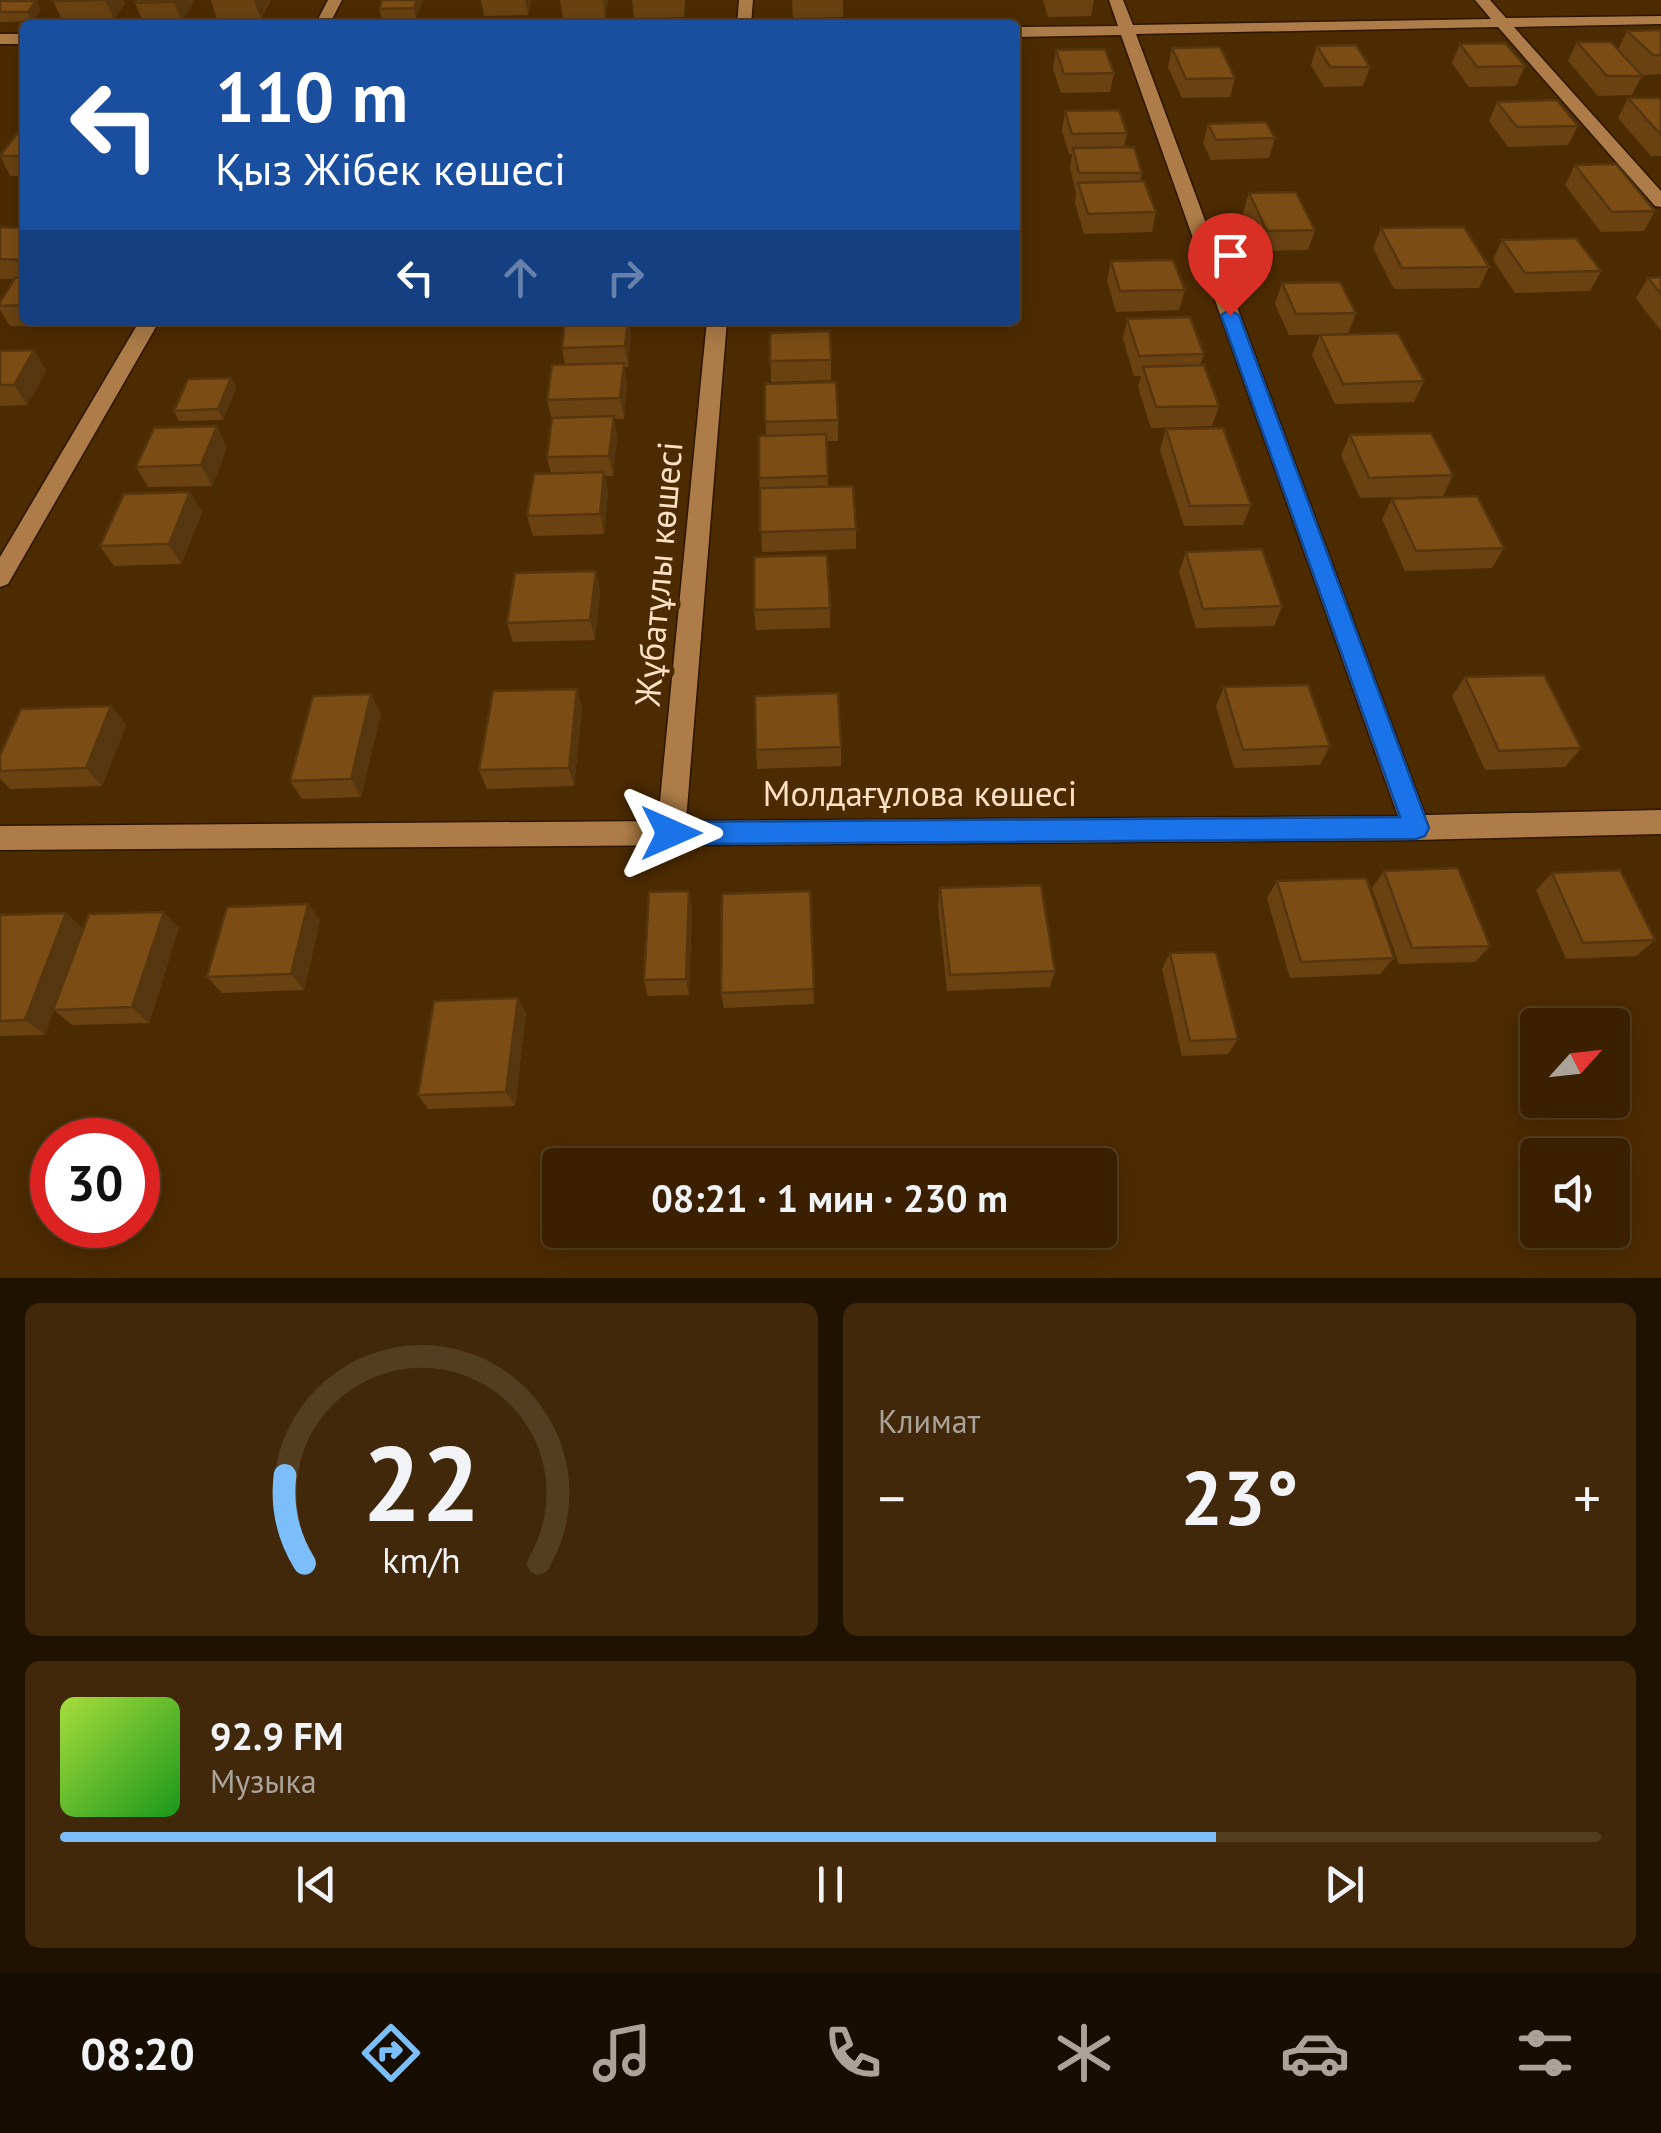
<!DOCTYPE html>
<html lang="ru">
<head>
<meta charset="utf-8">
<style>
  body { margin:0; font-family:"PT Sans",sans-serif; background:#41280a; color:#f1f3f6; height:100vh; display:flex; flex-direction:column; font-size:38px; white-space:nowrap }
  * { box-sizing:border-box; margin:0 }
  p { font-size:32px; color:#aba399 }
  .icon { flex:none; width:55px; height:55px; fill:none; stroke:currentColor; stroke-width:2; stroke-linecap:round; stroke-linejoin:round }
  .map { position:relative; height:1278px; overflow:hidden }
  .side { display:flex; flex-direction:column; gap:25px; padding:25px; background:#201200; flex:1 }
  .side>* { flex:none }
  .top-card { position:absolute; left:20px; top:20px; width:1000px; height:305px; border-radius:10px; box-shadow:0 5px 25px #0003,0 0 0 2px #543e22; background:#1a4fa0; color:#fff; overflow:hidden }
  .needle { width:65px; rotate:63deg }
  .tools { position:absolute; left:1520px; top:1008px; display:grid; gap:20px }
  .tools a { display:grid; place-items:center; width:110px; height:110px; border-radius:10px; background:#3a2000; box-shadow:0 5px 25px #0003,0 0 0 2px #543e22; font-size:50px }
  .speed { position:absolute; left:30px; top:1118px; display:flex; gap:20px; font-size:50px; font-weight:700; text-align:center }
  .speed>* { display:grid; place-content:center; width:130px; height:130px; border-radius:50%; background:#3a2000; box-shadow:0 5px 25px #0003,0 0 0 2px #543e22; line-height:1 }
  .speed .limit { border:15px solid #d22; background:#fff; color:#111 }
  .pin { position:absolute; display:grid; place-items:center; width:85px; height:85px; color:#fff; margin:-102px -42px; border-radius:50% 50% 50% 0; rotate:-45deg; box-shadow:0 0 10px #0007 }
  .pin .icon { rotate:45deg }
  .me { position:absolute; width:110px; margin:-55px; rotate:90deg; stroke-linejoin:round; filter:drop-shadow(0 0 8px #0008) }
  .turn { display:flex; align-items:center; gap:35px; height:210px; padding:0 30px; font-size:45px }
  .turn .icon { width:130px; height:130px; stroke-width:2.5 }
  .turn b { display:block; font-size:70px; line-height:85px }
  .lanes { display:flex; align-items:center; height:95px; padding:0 30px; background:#0003; justify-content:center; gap:50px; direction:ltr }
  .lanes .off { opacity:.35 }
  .big { font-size:75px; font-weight:600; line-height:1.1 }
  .side .widget { flex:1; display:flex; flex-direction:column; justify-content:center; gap:15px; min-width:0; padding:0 35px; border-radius:15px; background:#41280a }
  .side .dial { align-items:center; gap:0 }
  .dial svg { height:260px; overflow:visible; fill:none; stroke:#543e22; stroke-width:7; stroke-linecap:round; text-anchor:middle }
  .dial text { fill:#f1f3f6; stroke:none }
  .song { display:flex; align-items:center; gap:30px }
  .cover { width:120px; height:120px; border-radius:15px; background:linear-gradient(135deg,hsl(80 70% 55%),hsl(120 70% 35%)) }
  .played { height:10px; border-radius:5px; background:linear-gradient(90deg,#7bbef9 75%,#543e22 75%) }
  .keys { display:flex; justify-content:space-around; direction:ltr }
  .heat { display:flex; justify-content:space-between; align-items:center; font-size:55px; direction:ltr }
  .side .tiles { flex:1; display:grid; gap:25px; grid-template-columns:1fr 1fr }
  .widget:last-child { grid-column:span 2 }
  .trip { position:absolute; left:542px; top:1148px; width:575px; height:100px; border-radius:10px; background:#3a2000; box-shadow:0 5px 25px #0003,0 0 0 2px #543e22; font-weight:600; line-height:100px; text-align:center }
  .dock { display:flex; height:160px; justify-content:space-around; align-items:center; background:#170d00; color:#aba399 }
  .dock .icon { width:70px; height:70px }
  .dock .on { color:#7bbef9 }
  .dock b { font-size:45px; color:#f1f3f6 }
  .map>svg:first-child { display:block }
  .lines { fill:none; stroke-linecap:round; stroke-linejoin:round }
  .minor-casing { stroke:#2d1500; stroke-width:3 }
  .minor { fill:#ad7c48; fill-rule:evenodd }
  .wall { fill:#6a4212 }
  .shaded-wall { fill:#56360f }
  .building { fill:#7b4d15; stroke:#56360f; stroke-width:2.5 }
  .route { fill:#1a73e8; stroke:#114b97; stroke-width:2.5 }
  .labels { text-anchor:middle; stroke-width:10; stroke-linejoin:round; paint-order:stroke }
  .street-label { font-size:35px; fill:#fde2c7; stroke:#4d2b00 }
</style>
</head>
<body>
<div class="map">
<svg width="1661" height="1278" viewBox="0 0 1661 1278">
  <rect width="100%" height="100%" fill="#4d2b00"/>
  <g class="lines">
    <g class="minor-casing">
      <g id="minor">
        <path d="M328,0H342L329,25H315Z"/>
        <path d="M739,0H753L751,25H737Z"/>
        <path d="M1109,0H1123L1133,25L1491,19L1475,0H1490L1506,18L1661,16V24L1514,27L1661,191V207L1655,206L1498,27L1136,34L1425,815L1661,810V834L1416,840L0,850V826L658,821L707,320H727L686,821L1398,816L1121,35L1015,37V27L1118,26Z"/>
        <rect x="0" y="34" width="25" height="10"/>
        <path d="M140,320H160L8,584L0,587V557Z"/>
      </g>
    </g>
    <use href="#minor" class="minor"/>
  </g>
  <g class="wall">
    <path d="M123,0L125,3L114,19L62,20L53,1Z"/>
    <path d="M195,0L182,21H143L135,3Z"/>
    <path d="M211,0H269L270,1L261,19L217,20Z"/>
    <path d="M382,0H423L416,18H382L379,9Z"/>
    <path d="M481,0H531L528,15L484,16Z"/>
    <path d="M560,0H608L605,18L563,19Z"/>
    <path d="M632,0H685L684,17L634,18Z"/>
    <path d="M792,0H843V17L793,18Z"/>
    <path d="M1043,0H1094L1091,16L1048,17Z"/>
    <path d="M0,1L41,10L32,21L0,22Z"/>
    <path d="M1661,30V74L1643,75L1623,55L1642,76L1632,95L1598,96L1568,61L1577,42L1618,50L1627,31Z"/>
    <path d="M1460,44L1525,66L1516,86L1469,87L1452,63Z"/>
    <path d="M1317,46L1370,67L1363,86L1324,87L1311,65Z"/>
    <path d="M1172,48L1235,78L1230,97L1182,98L1168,67Z"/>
    <path d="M1056,50L1114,73L1110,92L1061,93L1053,69Z"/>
    <path d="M1628,98H1661V156H1651L1618,118Z"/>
    <path d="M1497,102L1578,126L1568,145L1508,147L1489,121Z"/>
    <path d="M1065,111L1127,133L1124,147L1142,173L1140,181L1156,212L1152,232L1084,234L1075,203L1076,193L1070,168L1072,154H1069L1062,131Z"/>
    <path d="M1208,124L1275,138L1269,158L1211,160L1203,143Z"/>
    <path d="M25,128V176H10L0,155Z"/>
    <path d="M1575,165L1655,211L1644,231L1601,232L1565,185Z"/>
    <path d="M1249,193L1315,230L1308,250L1260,251L1243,213Z"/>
    <path d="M0,227L25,228V320H79L76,325L10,326L0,310V302L14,279H0Z"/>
    <path d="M1381,228L1489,267L1479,288L1394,289L1373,248Z"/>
    <path d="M1502,240L1601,271L1590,291L1515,293L1493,260Z"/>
    <path d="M1111,261L1185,290L1179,310L1116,312L1107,281Z"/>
    <path d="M1661,277V331L1636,298L1648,278Z"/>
    <path d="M1282,283L1356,313L1348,334L1289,335L1275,304Z"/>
    <path d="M1127,319L1204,354L1200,366L1219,406L1212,426L1151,428L1138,387L1141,376H1134L1123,339Z"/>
    <path d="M223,320H322L321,322L225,325Z"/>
    <path d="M631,333L628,367H624L627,384L624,419H614L617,436L613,476H605L608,493L604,534L533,536L527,516L551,474L547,457L552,420L547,400L565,365L562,348Z"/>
    <path d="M770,333L831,360V380L771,382Z"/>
    <path d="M1320,335L1424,381L1414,402L1335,404L1312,355Z"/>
    <path d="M34,350L46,371L27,405L0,406V351Z"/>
    <path d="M765,384L838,420V441H826L828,486L856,529V549L762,552L759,478L766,435Z"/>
    <path d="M236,388L223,420L179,421L174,411Z"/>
    <path d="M1166,429L1251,505L1243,525L1184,526L1160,450Z"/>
    <path d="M1350,435L1453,475L1443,496L1360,498L1341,455Z"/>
    <path d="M227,447L212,486L148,487L136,467Z"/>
    <path d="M190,492L202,512L181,564L114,566L100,546Z"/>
    <path d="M1392,499L1504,548L1492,568L1405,571L1382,519Z"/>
    <path d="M1186,552L1282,606L1274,626L1196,628L1179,572Z"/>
    <path d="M596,571L600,591L595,640L513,642L507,623Z"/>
    <path d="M830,608V628L756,630L754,610Z"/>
    <path d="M1465,677L1581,748L1565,767L1485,770L1452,696Z"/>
    <path d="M1224,687L1330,746L1320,765L1234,768L1216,706Z"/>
    <path d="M577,689L582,708L574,786L487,789L479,770Z"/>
    <path d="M111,706L126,725L102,786L10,789L0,778V755Z"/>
    <path d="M381,713L361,797L302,799L290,781Z"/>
    <path d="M841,747V766L757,769L756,750Z"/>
    <path d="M1384,871L1490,946L1475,962L1399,964L1372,888Z"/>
    <path d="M1552,873L1655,940L1636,956L1566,959L1536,890Z"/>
    <path d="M1277,881L1394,958L1380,974L1290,978L1267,898Z"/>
    <path d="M940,888L1055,971L1050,987L947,991L938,906Z"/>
    <path d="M810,891L814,1004L724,1008L721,993Z"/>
    <path d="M308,904L320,921L304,990L222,993L207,977Z"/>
    <path d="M692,908L689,995L648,996L644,980Z"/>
    <path d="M66,913L83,929L179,928L149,1023L72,1025L54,1010L45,1035L0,1036V915Z"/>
    <path d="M1170,953L1238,1039L1228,1054L1182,1056L1162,969Z"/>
    <path d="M518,998L526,1013L515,1106L428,1109L418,1095Z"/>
  </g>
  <g class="shaded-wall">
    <path d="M105,0H123L125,3L114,19Z"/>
    <path d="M176,0H195L182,21L174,2Z"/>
    <path d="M254,0H269L261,19Z"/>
    <path d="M417,0H423L416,18L414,8Z"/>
    <path d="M525,0H531L528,15Z"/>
    <path d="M603,0H608L605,18Z"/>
    <path d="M36,1L41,10L32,21L28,12Z"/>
    <path d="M628,320H630L631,333L628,367L625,346Z"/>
    <path d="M34,350L46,371L27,405L14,385Z"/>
    <path d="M624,363L627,384L624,419L620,398Z"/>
    <path d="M231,378L236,388L223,420L218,409Z"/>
    <path d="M614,416L617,436L613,476L609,456Z"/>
    <path d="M217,426L227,447L212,486L201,465Z"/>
    <path d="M604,472L608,493L604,534L600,514Z"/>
    <path d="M190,492L202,512L181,564L169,544Z"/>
    <path d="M596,571L600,591L595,640L590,620Z"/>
    <path d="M577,689L582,708L574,786L569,768Z"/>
    <path d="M371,694L381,713L361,797L351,779Z"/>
    <path d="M111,706L126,725L102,786L86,768Z"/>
    <path d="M689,891L692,908L689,995L686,979Z"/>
    <path d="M308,904L320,921L304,990L291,974Z"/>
    <path d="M164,912L179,928L149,1023L132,1007Z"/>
    <path d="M66,913L83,929L45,1035L25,1020Z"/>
    <path d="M518,998L526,1013L515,1106L506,1092Z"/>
  </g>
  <g class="building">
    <path d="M54,0H106L53,1Z"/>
    <path d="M137,0H176L174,2L135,3Z"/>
    <path d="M382,0H417L414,8L379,9Z"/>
    <path d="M0,1H36L28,12H0Z"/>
    <path d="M1661,30V55H1653L1627,31Z"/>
    <path d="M1577,42H1611L1642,76H1607Z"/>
    <path d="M1505,43L1525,66L1477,67L1460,44Z"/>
    <path d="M1356,45L1370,67H1330L1317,46Z"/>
    <path d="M1220,47L1235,78L1186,79L1172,48Z"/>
    <path d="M1105,49L1114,73L1064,74L1056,50Z"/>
    <path d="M1628,98H1661V135Z"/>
    <path d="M1557,100L1578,126L1517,127L1497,102Z"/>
    <path d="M1119,110L1127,133L1072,134L1065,111Z"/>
    <path d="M1266,122L1275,138L1216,140L1208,124Z"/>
    <path d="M21,128H25V156H0Z"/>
    <path d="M1134,147L1142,173H1079L1073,148Z"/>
    <path d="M1616,164L1655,211L1612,212L1575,165Z"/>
    <path d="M1144,181L1156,212L1088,214L1078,183Z"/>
    <path d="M1296,192L1315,230L1267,231L1249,193Z"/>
    <path d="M0,227L25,228V260L0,259Z"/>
    <path d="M1464,227L1489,267L1402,268L1381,228Z"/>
    <path d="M1576,238L1601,271L1525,273L1502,240Z"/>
    <path d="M1173,260L1185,290L1120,291L1111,261Z"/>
    <path d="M25,277V305L0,306V302L15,278Z"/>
    <path d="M1661,277V294L1648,278Z"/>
    <path d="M1340,282L1356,313L1296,314L1282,283Z"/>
    <path d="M1190,317L1204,354L1139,356L1127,319Z"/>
    <path d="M565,320H628L625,346L562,348Z"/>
    <path d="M830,331L831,360L770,361V333Z"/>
    <path d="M1398,333L1424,381L1343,384L1320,335Z"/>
    <path d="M34,350L14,385H0V351Z"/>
    <path d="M624,363L620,398L547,400L552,365Z"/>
    <path d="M1204,365L1219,406L1156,407L1143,367Z"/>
    <path d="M231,378L218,409L174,411L188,379Z"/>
    <path d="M836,382L838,420L765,422V384Z"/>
    <path d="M614,416L609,456L547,457L552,418Z"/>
    <path d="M217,426L201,465L136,467L154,428Z"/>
    <path d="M1223,428L1251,505L1190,506L1166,429Z"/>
    <path d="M1431,433L1453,475L1369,478L1350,435Z"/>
    <path d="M826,434L828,476L759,478V436Z"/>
    <path d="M604,472L600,514L527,516L534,474Z"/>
    <path d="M853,486L856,529L760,532V488Z"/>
    <path d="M190,492L169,544L100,546L124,494Z"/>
    <path d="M1477,496L1504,548L1416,551L1392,499Z"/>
    <path d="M1262,549L1282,606L1203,609L1186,552Z"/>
    <path d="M827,555L830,608L754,610V557Z"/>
    <path d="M596,571L590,620L507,623L515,573Z"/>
    <path d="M1544,675L1581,748L1499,751L1465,677Z"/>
    <path d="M1308,685L1330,746L1243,750L1224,687Z"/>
    <path d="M577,689L569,768L479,770L493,691Z"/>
    <path d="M838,693L841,747L756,750L755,696Z"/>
    <path d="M371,694L351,779L290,781L313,696Z"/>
    <path d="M111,706L86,768L0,771V755L21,709Z"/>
    <path d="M1458,868L1490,946L1412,948L1384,871Z"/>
    <path d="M1620,870L1655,940L1583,943L1552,873Z"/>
    <path d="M1366,878L1394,958L1301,962L1277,881Z"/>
    <path d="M1041,885L1055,971L950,975L940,888Z"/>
    <path d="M689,891L686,979L644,980L649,892Z"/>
    <path d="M810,891L814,989L721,993L722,894Z"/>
    <path d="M308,904L291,974L207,977L227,907Z"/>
    <path d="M164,912L132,1007L53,1010L89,914Z"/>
    <path d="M66,913L25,1020L0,1021V915Z"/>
    <path d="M1216,952L1238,1039L1190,1041L1170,953Z"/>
    <path d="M518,998L506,1092L418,1095L434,1001Z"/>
  </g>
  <path class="route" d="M1230,310L1239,315L1429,828L1425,836L1416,839L671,844L662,841L658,833L662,825L671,822L1400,817L1221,315Z"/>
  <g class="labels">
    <g class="street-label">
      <text transform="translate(659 574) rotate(-85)" y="12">Жұбатұлы көшесі</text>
      <text x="920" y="806">Молдағұлова көшесі</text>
    </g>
  </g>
</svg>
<div class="tools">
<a><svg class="needle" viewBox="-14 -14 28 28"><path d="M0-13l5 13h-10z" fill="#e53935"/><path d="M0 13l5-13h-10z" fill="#aba399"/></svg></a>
<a><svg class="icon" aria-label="sound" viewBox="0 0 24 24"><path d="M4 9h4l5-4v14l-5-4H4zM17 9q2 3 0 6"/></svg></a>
</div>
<div class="speed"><div class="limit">30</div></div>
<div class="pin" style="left:1230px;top:315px;background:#d93025"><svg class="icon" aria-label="arrive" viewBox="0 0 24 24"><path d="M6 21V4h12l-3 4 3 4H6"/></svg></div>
<svg class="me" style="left:671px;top:833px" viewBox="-20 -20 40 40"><path d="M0-17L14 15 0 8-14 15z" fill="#1a73e8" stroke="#fff" stroke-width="4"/></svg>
<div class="trip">08:21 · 1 мин · 230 m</div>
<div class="top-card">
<div class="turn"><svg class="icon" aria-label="left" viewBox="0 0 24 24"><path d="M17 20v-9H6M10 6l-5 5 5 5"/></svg><div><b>110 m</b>Қыз Жібек көшесі</div></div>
<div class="lanes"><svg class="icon" aria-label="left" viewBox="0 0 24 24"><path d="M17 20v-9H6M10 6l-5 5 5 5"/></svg><svg class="icon off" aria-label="ahead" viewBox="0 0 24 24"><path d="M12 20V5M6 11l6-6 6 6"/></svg><svg class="icon off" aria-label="right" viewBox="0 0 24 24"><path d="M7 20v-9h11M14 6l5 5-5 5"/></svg></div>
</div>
</div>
<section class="side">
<div class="tiles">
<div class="widget dial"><svg viewBox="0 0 100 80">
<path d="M14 69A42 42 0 1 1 86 69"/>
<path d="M14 69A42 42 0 0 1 8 42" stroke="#7bbef9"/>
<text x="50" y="56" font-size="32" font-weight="700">22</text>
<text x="50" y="72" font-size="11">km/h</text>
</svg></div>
<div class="widget"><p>Климат</p>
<div class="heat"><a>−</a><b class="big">23°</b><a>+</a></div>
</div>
<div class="widget">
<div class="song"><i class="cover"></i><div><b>92.9 FM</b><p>Музыка</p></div></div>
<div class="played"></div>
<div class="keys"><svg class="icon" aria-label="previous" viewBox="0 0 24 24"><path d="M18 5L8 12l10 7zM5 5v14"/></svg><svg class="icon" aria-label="pause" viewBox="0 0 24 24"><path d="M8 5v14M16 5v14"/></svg><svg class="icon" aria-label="next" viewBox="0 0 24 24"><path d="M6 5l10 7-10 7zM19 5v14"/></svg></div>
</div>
</div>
</section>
<nav class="dock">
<b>08:20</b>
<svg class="icon on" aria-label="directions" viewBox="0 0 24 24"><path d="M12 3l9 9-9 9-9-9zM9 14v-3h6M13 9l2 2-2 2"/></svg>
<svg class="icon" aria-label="music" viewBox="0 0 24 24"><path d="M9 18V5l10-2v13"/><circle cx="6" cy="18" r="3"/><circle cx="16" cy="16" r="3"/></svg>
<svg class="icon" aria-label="phone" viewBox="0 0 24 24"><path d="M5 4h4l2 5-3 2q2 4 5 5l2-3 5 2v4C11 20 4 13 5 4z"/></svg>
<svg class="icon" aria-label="climate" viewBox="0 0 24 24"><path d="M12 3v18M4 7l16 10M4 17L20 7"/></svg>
<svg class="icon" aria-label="car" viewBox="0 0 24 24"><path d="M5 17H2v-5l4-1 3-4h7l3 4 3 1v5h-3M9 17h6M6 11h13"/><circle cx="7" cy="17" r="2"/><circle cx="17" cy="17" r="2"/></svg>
<svg class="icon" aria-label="filters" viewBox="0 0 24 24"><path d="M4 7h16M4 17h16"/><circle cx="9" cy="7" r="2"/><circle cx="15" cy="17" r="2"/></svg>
</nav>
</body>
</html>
